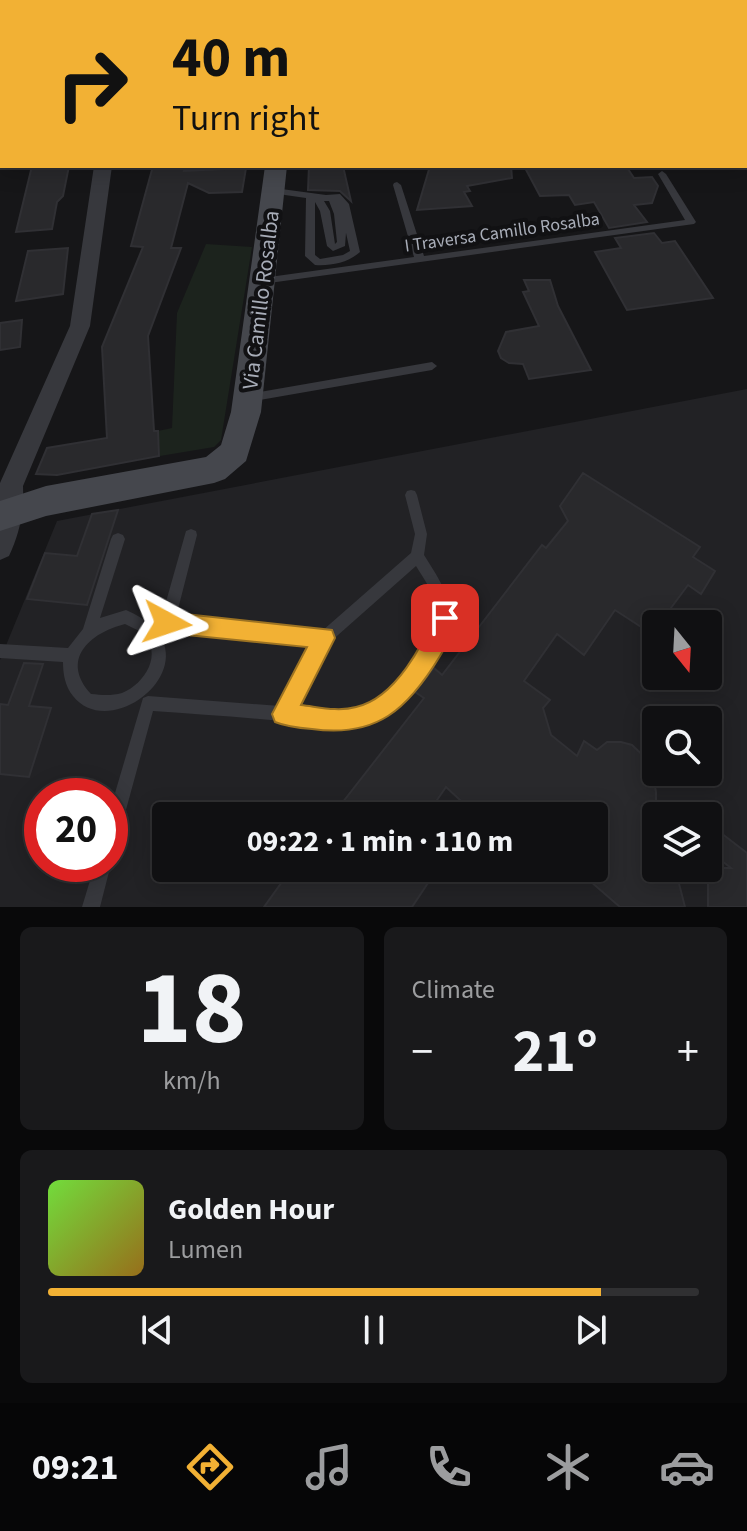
<!DOCTYPE html>
<html lang="en">
<head>
<meta charset="utf-8">
<style>
  body { margin:0; font-family:"Source Sans 3",sans-serif; background:#19191b; color:#f1f3f6; height:100vh; display:flex; flex-direction:column; font-size:30px; white-space:nowrap }
  * { box-sizing:border-box; margin:0 }
  p { font-size:26px; color:#9c9d9f }
  .icon { flex:none; width:44px; height:44px; fill:none; stroke:currentColor; stroke-width:2; stroke-linecap:round; stroke-linejoin:round }
  .map { position:relative; height:907px; overflow:hidden }
  .side { display:flex; flex-direction:column; gap:20px; padding:20px; background:#09090a; flex:1 }
  .side>* { flex:none }
  .hud { position:absolute; left:0px; top:0px; width:748px; height:168px; box-shadow:0 4px 20px #0003,0 0 0 2px #303032; background:#f2b134; color:#111; overflow:hidden }
  .needle { width:52px; rotate:162deg }
  .controls { position:absolute; left:642px; top:610px; display:grid; gap:16px }
  .controls a { display:grid; place-items:center; width:80px; height:80px; border-radius:8px; background:#101012; box-shadow:0 4px 20px #0003,0 0 0 2px #303032; font-size:40px }
  .speed { position:absolute; left:24px; top:778px; display:flex; gap:16px; font-size:40px; font-weight:700; text-align:center }
  .speed>* { display:grid; place-content:center; width:104px; height:104px; border-radius:50%; background:#101012; box-shadow:0 4px 20px #0003,0 0 0 2px #303032; line-height:1 }
  .speed .limit { border:12px solid #d22; background:#fff; color:#111 }
  .pin { position:absolute; display:grid; place-items:center; width:68px; height:68px; color:#fff; margin:-34px; border-radius:16px; box-shadow:0 4px 12px #0006 }
  .me { position:absolute; width:88px; margin:-44px; rotate:95deg; stroke-linejoin:round; filter:drop-shadow(0 0 6px #0008) }
  .turn { display:flex; align-items:center; gap:28px; height:168px; padding:0 40px; font-size:36px }
  .turn .icon { width:104px; height:104px; stroke-width:2.5 }
  .turn b { display:block; font-size:56px; line-height:68px }
  .big { font-size:60px; font-weight:700; line-height:1.1 }
  .side .card { flex:1; display:flex; flex-direction:column; justify-content:center; gap:12px; min-width:0; padding:0 28px; border-radius:12px; background:#19191b }
  .side .dial { align-items:center; gap:0 }
  .dial b { font-size:104px; line-height:1 }
  .song { display:flex; align-items:center; gap:24px }
  .cover { width:96px; height:96px; border-radius:12px; background:linear-gradient(135deg,hsl(100 70% 55%),hsl(40 70% 35%)) }
  .played { height:8px; border-radius:4px; background:linear-gradient(90deg,#f2b134 85%,#303032 85%) }
  .keys { display:flex; justify-content:space-around; direction:ltr }
  .heat { display:flex; justify-content:space-between; align-items:center; font-size:44px; direction:ltr }
  .side .tiles { flex:1; display:grid; gap:20px; grid-template-columns:1fr 1fr }
  .card:last-child { grid-column:span 2 }
  .trip { position:absolute; left:152px; top:802px; width:456px; height:80px; border-radius:8px; background:#101012; box-shadow:0 4px 20px #0003,0 0 0 2px #303032; font-weight:700; line-height:80px; text-align:center }
  .tabs { display:flex; height:128px; justify-content:space-around; align-items:center; background:#060607; color:#9c9d9f }
  .tabs .icon { width:56px; height:56px }
  .tabs .current { color:#f2b134 }
  .tabs b { font-size:36px; color:#f1f3f6 }
  .map>svg:first-child { display:block }
  .built { fill:#222225; fill-rule:evenodd }
  .green { fill:#1c231d }
  .building { fill:#29292c; stroke:#303034; stroke-width:2 }
  .lines { fill:none; stroke-linecap:round; stroke-linejoin:round }
  .lane { fill:#37383d; fill-rule:evenodd }
  .street { fill:#37383d; fill-rule:evenodd }
  .secondary { fill:#45474d; fill-rule:evenodd }
  .route { fill:#f2b134; stroke:#9d7322; stroke-width:2 }
  .labels { text-anchor:middle; stroke-width:8; stroke-linejoin:round; paint-order:stroke }
  .far-street-label { font-size:18px; fill:#a8adb8; stroke:#111113 }
  .street-label { font-size:22px; fill:#a8adb8; stroke:#111113 }
</style>
</head>
<body>
<div class="map">
<svg width="747" height="907" viewBox="0 0 747 907">
  <rect width="100%" height="100%" fill="#161618"/>
  <path class="built" d="M747,389V907H0V660L57,521ZM656,624H708V676H656ZM656,720H708V772H656ZM42,796H110V864H42ZM166,816H594V868H166ZM656,816H708V868H656Z"/>
  <path class="green" d="M206,244L252,247L221,440L214,447L160,456L158,431L172,428L177,313Z"/>
  <g class="building">
    <path d="M32,166H69L63,196L57,202L52,229L16,232Z"/>
    <path d="M153,166H186L184,171L246,168L242,192L209,193L188,183L171,248H181L148,336L154,431H158L159,456L57,475L36,474L47,448L107,438L102,347L143,247L131,246Z"/>
    <path d="M309,166H343L351,201L340,191L308,190Z"/>
    <path d="M430,166H511L512,178L467,186L470,191L464,192L472,206L417,210Z"/>
    <path d="M524,166H626L634,178L652,177L658,186L652,203L634,205L647,222L609,228L594,202L575,205L569,195L540,196Z"/>
    <path d="M654,233L662,243L675,241L713,298L627,310L595,252L621,248L615,238Z"/>
    <path d="M68,248L63,294L16,301L28,251Z"/>
    <path d="M524,280H550L558,306L591,370L529,379L523,364L509,363L501,358L498,351L506,332L539,326L523,292L529,291Z"/>
    <path d="M22,320L20,347L0,350V323Z"/>
    <path d="M583,473L700,547L693,557L715,571L701,594L688,585L659,624H656L652,634L615,610L584,655L557,634L524,681L550,700L543,708L551,735L577,756L584,741L597,750L607,742H621L632,745L651,763L656,792V868H675L685,907H620L575,868H594V816H525L506,801L480,802L473,812L446,787L426,816H332L424,698L415,692L434,668L442,675L542,545L546,548L568,521L560,506Z"/>
    <path d="M118,510L87,605L27,599L45,553L77,556L92,514Z"/>
    <path d="M24,663L43,664L29,706L51,708L29,777L0,774V704L8,705Z"/>
    <path d="M708,823L747,853V907H708V868H731L708,850Z"/>
    <path d="M292,868H438L412,907H264Z"/>
  </g>
  <g class="lines">
    <g class="lane">
      <path d="M520,0H537L534,2H517Z"/>
      <path d="M662,171L666,174L696,222L694,224L262,284L257,281L262,278L414,257L393,185L394,183L397,182L401,185L424,256L685,220L658,174Z"/>
      <path d="M274,188L326,195L340,194L349,204L360,252C348,263 330,266 315,265L305,256L306,198L271,193L270,191ZM324,201H329L334,214L337,242L335,244L330,211ZM315,202L320,211L327,246L333,251L345,246L346,233L350,251L343,255L320,259L315,255Z"/>
      <path d="M432,362L437,366L432,370L248,402L242,398L248,394Z"/>
      <path d="M411,490L415,491L417,495L427,534L424,555C450,596 463,616 435,662C418,689 389,719 356,727C332,733 306,724 282,721C240,717 196,714 153,711L118,839L116,845L110,847V810L143,698L148,696L280,706L313,644L162,628L160,623L186,531L191,529L196,531L197,535L176,617L322,631L411,553L415,534L405,495L407,491ZM416,566C425,581 438,597 438,616C437,649 389,703 357,711C337,717 315,711 295,708L329,643Z"/>
      <path d="M118,533L123,535L125,539L100,618L126,610C225,652 114,748 73,696C65,686 63,674 63,662L0,658V644L68,648L83,629L111,539L113,535ZM125,624C130,627 137,629 142,633C164,653 145,684 122,693C111,696 102,695 91,694C60,660 89,633 125,624Z"/>
      <path d="M110,860L111,864L100,907H82L95,864H110Z"/>
    </g>
    <g class="street">
      <rect x="119" y="0" width="14" height="2"/>
      <path d="M469,0H483L484,2H470Z"/>
      <path d="M498,0H512L514,2H500Z"/>
      <rect x="0" y="102" width="2" height="10"/>
      <path d="M94,166H112L90,326L23,486C24,511 20,533 9,556L0,560V483L70,326Z"/>
    </g>
    <g class="secondary">
      <rect x="283" y="0" width="18" height="2"/>
      <path d="M265,166H287L261,412L246,461L225,479L214,483L46,516L0,531V501L46,486L206,457L221,445L231,412Z"/>
    </g>
  </g>
  <path class="route" d="M445,607L452,610C459,626 448,643 440,656C408,709 377,738 312,729C299,728 287,727 275,722L272,714L307,647L167,633L159,630L156,623L159,616L167,612L332,630L335,638L301,705C319,707 338,712 356,707C396,698 423,644 438,610Z"/>
  <g class="labels">
    <g class="far-street-label">
      <text transform="translate(502 232) rotate(-8)" y="6">I Traversa Camillo Rosalba</text>
    </g>
    <g class="street-label">
      <text transform="translate(260 300) rotate(-83)" y="8">Via Camillo Rosalba</text>
    </g>
  </g>
</svg>
<div class="controls">
<a><svg class="needle" viewBox="-14 -14 28 28"><path d="M0-13l5 13h-10z" fill="#e53935"/><path d="M0 13l5-13h-10z" fill="#9c9d9f"/></svg></a>
<a><svg class="icon" aria-label="search" viewBox="0 0 24 24"><circle cx="10" cy="10" r="6"/><path d="M15 15l6 6"/></svg></a>
<a><svg class="icon" aria-label="layers" viewBox="0 0 24 24"><path d="M12 4l9 5-9 5-9-5zM3 14l9 5 9-5"/></svg></a>
</div>
<div class="speed"><div class="limit">20</div></div>
<div class="pin" style="left:445px;top:618px;background:#d93025"><svg class="icon" aria-label="arrive" viewBox="0 0 24 24"><path d="M6 21V4h12l-3 4 3 4H6"/></svg></div>
<svg class="me" style="left:167px;top:623px" viewBox="-20 -20 40 40"><path d="M0-17L14 15 0 8-14 15z" fill="#f2b134" stroke="#fff" stroke-width="4"/></svg>
<div class="trip">09:22 · 1 min · 110 m</div>
<div class="hud">
<div class="turn"><svg class="icon" aria-label="right" viewBox="0 0 24 24"><path d="M7 20v-9h11M14 6l5 5-5 5"/></svg><div><b>40 m</b>Turn right</div></div>
</div>
</div>
<section class="side">
<div class="tiles">
<div class="card dial"><b>18</b><p>km/h</p></div>
<div class="card"><p>Climate</p>
<div class="heat"><a>−</a><b class="big">21°</b><a>+</a></div>
</div>
<div class="card">
<div class="song"><i class="cover"></i><div><b>Golden Hour</b><p>Lumen</p></div></div>
<div class="played"></div>
<div class="keys"><svg class="icon" aria-label="previous" viewBox="0 0 24 24"><path d="M18 5L8 12l10 7zM5 5v14"/></svg><svg class="icon" aria-label="pause" viewBox="0 0 24 24"><path d="M8 5v14M16 5v14"/></svg><svg class="icon" aria-label="next" viewBox="0 0 24 24"><path d="M6 5l10 7-10 7zM19 5v14"/></svg></div>
</div>
</div>
</section>
<nav class="tabs">
<b>09:21</b>
<svg class="icon current" aria-label="directions" viewBox="0 0 24 24"><path d="M12 3l9 9-9 9-9-9zM9 14v-3h6M13 9l2 2-2 2"/></svg>
<svg class="icon" aria-label="music" viewBox="0 0 24 24"><path d="M9 18V5l10-2v13"/><circle cx="6" cy="18" r="3"/><circle cx="16" cy="16" r="3"/></svg>
<svg class="icon" aria-label="phone" viewBox="0 0 24 24"><path d="M5 4h4l2 5-3 2q2 4 5 5l2-3 5 2v4C11 20 4 13 5 4z"/></svg>
<svg class="icon" aria-label="climate" viewBox="0 0 24 24"><path d="M12 3v18M4 7l16 10M4 17L20 7"/></svg>
<svg class="icon" aria-label="car" viewBox="0 0 24 24"><path d="M5 17H2v-5l4-1 3-4h7l3 4 3 1v5h-3M9 17h6M6 11h13"/><circle cx="7" cy="17" r="2"/><circle cx="17" cy="17" r="2"/></svg>
</nav>
</body>
</html>
